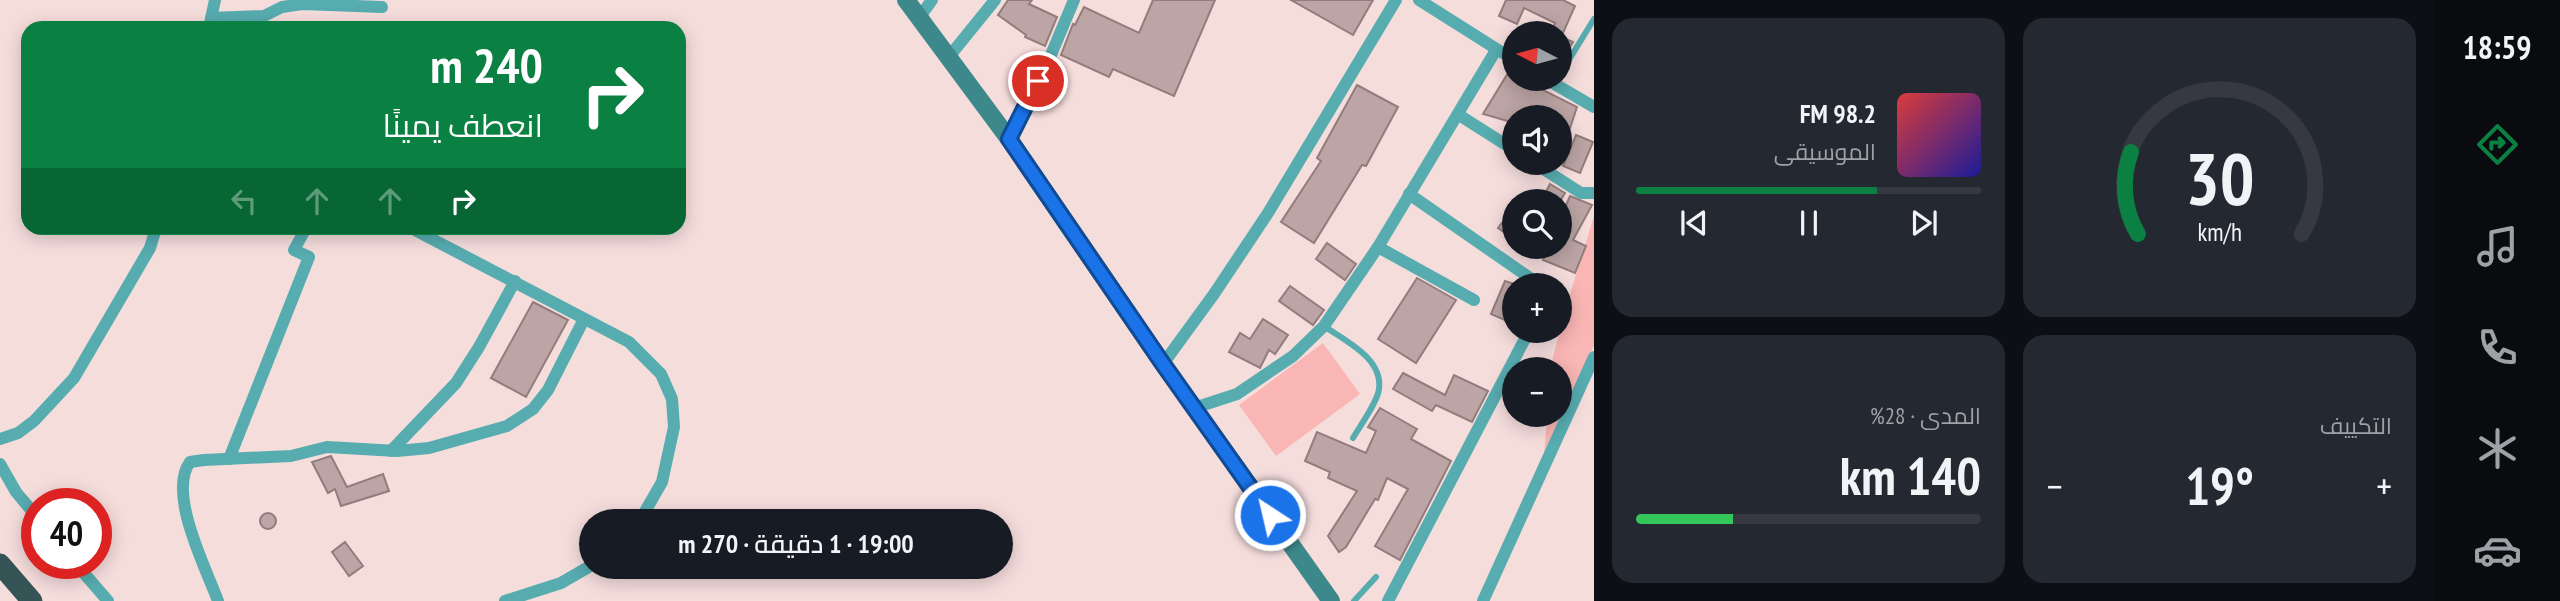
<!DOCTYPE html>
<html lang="ar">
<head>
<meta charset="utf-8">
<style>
  body { margin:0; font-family:"PT Sans Narrow",Cairo,sans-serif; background:#242831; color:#f1f3f6; direction:rtl; height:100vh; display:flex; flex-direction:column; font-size:26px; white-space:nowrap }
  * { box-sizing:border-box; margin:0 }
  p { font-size:23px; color:#9ea1a6 }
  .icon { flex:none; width:38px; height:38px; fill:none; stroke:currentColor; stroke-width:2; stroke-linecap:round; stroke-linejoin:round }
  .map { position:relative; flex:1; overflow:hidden; direction:ltr }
  .sheet { display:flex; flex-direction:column; gap:18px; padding:18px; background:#0d0f14; width:840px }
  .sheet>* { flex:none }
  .hud { position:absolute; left:21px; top:21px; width:665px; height:214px; border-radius:21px; box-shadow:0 4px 18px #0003; direction:rtl; background:#0b8043; color:#fff; overflow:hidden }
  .needle { width:46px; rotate:276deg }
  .controls { position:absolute; left:1502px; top:21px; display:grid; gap:14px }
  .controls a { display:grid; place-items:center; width:70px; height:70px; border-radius:50%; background:#171b24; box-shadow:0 4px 18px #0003; font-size:35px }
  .speed { position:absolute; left:21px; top:488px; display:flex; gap:14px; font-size:35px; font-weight:700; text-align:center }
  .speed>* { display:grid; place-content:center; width:91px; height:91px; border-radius:50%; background:#171b24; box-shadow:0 4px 18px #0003; line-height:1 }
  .speed .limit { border:10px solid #d22; background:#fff; color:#111 }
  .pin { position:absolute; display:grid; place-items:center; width:60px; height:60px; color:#fff; margin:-30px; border:4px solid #fff; border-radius:50%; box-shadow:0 2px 7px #0007 }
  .me { position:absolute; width:77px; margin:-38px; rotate:325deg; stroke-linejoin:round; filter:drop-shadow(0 0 5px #0008) }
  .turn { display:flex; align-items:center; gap:24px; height:147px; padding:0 28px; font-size:32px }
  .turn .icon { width:91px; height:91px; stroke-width:2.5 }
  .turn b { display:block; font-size:49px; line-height:60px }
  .lanes { display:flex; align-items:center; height:66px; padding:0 28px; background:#0003; justify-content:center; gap:35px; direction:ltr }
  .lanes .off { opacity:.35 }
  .big { font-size:52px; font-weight:600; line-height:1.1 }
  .sheet .widget { flex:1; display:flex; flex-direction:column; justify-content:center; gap:10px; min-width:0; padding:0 24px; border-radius:21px; background:#242831 }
  .sheet .dial { align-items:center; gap:0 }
  .dial svg { height:182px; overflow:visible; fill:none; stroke:#363941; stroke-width:7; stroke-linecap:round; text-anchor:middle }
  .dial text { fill:#f1f3f6; stroke:none }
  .song { display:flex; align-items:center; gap:21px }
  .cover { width:84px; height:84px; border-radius:10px; background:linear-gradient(135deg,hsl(0 70% 55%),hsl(240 70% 35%)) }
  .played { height:7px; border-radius:4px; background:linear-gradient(90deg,#0b8043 70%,#363941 70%) }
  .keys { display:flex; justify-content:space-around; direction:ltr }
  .heat { display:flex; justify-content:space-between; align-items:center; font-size:38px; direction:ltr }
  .charge { height:10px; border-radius:5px; background:linear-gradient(90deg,#34c759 28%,#363941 0) }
  .sheet .tiles { flex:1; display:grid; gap:18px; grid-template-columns:repeat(2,1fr) }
  .trip { position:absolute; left:579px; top:509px; width:434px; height:70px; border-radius:35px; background:#171b24; box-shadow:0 4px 18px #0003; font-weight:600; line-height:70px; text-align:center; direction:rtl }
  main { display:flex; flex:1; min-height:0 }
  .dock { display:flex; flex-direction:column; width:126px; justify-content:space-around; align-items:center; background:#090b0e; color:#9ea1a6 }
  .dock .icon { width:49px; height:49px }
  .dock .current { color:#0b8043 }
  .dock b { font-size:32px; color:#f1f3f6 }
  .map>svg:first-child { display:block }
  .green { fill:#f9b6b4 }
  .building { fill:#bca5a4; stroke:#927d7c; stroke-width:2 }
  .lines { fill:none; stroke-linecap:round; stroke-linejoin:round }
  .lane { stroke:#57acb0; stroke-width:6 }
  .street { stroke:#57acb0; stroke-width:12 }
  .secondary { stroke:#3c888b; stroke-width:18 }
  .highway { stroke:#355455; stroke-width:21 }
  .route-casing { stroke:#114b97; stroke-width:18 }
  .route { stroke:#1a73e8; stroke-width:12 }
</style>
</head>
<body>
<main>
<nav class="dock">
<b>18:59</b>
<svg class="icon current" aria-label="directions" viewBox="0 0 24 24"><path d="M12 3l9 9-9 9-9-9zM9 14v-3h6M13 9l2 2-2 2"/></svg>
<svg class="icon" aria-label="music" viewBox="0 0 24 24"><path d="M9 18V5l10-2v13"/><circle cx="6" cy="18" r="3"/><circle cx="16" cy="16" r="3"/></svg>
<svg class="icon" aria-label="phone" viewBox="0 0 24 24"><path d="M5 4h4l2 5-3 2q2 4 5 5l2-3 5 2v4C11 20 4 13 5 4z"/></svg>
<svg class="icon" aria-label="climate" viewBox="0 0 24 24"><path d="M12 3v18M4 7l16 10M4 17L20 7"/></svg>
<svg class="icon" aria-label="car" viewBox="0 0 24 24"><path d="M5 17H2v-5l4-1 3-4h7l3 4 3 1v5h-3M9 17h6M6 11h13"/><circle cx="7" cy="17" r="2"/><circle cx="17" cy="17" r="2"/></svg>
</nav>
<section class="sheet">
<div class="tiles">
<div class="widget dial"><svg viewBox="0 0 100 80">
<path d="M14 69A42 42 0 1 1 86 69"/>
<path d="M14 69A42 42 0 0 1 11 33" stroke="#0b8043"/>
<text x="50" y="56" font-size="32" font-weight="700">30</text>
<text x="50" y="72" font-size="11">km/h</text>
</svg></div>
<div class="widget">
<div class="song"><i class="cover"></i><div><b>98.2 FM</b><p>الموسيقى</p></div></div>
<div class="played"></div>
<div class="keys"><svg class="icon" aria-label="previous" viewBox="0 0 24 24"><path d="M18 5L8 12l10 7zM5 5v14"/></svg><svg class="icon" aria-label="pause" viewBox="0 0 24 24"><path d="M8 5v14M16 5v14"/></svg><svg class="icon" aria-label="next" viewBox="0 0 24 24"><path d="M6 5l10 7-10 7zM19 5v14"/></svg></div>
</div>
<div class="widget"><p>التكييف</p>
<div class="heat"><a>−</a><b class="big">19°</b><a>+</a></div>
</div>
<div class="widget"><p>المدى · 28%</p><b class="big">140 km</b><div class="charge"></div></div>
</div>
</section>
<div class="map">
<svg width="1594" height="601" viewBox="0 0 1594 601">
  <rect width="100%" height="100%" fill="#f5dddc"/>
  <g class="green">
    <path d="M1594,216V345L1544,457L1547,415H1559V369H1550L1566,307Z"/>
    <path d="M1323,343L1360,394L1276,456L1239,405Z"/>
  </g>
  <g class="building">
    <path d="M1008,0H1032L1029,4L1057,17L1045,46L1025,37L1026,35L998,15Z"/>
    <path d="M1153,0H1215L1174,96L1113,69L1109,77L1061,55L1073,24L1075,25L1084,7L1139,33Z"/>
    <path d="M1291,0H1373L1353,35Z"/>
    <path d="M1506,0H1563L1575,6L1563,33H1550L1555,23L1524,8L1517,24L1499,16Z"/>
    <path d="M1559,36L1573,42L1559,65Z"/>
    <path d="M1508,73L1514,75V79H1521L1577,107L1561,155L1559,154V117H1514V123L1483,114Z"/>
    <path d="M1357,85L1398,107L1366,166L1362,165L1314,243L1281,222L1321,161L1317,158Z"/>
    <path d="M1576,135L1593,142L1580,173L1563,166Z"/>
    <path d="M1550,184L1565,193L1560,201H1541Z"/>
    <path d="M1570,196L1592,205L1573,240L1586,246L1575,273L1543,260L1548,247H1559V221Z"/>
    <path d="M1514,207V239L1498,228Z"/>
    <path d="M1327,243L1356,264L1345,280L1316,259Z"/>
    <path d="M1417,278L1456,300L1416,363L1378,339Z"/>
    <path d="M1505,281L1514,284V324L1491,314Z"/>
    <path d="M1290,286L1324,310L1313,325L1279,301Z"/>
    <path d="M533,302L568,320L526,397L491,378Z"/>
    <path d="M1263,319L1288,335L1275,354L1269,350L1260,368L1229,352L1240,333L1250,339Z"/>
    <path d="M1403,373L1445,395L1454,375L1488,391L1472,422L1436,405L1432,411L1393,389Z"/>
    <path d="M1380,408L1417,429L1411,439L1451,461L1400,560L1375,546L1408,489L1387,478L1378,500L1375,499L1346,547L1339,552L1328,536L1357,491L1328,478L1330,472L1305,461L1317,432L1366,453L1376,431L1368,427Z"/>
    <path d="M331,456L347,487L383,474L389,491L341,506L335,489L328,493L312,462Z"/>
    <circle cx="268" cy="521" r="8"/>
    <path d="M345,542L363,566L349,576L332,552Z"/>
  </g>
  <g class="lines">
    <g class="lane">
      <path d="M1559,76L1594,19"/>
      <path d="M1324,326C1345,341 1383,358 1379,389C1378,401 1360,426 1353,438"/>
      <path d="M1354,601L1376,577"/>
    </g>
    <g class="street">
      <path d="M1419,0L1514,60"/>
      <path d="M211,18L264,16L282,7L302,4L382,7"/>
      <path d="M919,18L932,0"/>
      <path d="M209,28L215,0"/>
      <path d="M948,58L995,0"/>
      <path d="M1546,79L1594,107"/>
      <path d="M1459,115L1514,150"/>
      <path d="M1009,139L1048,62L1074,0"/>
      <path d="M1534,163L1581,193H1594"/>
      <path d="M1409,194L1540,285"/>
      <path d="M411,228L629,342L661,374L672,399L674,427L662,482L639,522"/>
      <path d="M1378,247L1474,300"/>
      <path d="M1163,364L1214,294L1268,213L1396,0"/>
      <path d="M1194,408L1237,394L1293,356L1324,326L1378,247L1496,50"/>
      <path d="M0,439L18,433L34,421L74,378L150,248L156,228"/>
      <path d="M391,451L456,383L479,347L515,281"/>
      <path d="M229,459L309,257L294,250L306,228"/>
      <path d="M0,464L16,492L37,517"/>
      <path d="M76,564L108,601"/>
      <path d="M218,601C206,568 167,493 190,462L204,460L291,456L327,447L397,451L429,448L507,426L533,409L548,390L584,319"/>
      <path d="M505,601L561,583L592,565"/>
      <path d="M1388,601L1529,331"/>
      <path d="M1483,601L1594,357"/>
    </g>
    <path class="secondary" d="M906,0L1009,139L1163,364L1331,601"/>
    <path class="highway" d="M0,564L32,601"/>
  </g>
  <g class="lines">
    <g class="route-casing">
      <path id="route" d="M1038,81L1009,139L1163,364L1270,515"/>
    </g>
    <use href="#route" class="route"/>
  </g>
</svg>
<div class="controls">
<a><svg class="needle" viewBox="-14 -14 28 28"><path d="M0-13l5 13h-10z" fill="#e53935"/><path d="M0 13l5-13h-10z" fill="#9ea1a6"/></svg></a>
<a><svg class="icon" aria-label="sound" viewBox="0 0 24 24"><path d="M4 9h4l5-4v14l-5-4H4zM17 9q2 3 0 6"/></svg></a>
<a><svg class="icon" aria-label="search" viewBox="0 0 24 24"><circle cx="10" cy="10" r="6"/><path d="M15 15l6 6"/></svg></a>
<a>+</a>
<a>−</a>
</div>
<div class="speed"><div class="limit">40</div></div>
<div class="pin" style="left:1038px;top:81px;background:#d93025"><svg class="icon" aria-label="arrive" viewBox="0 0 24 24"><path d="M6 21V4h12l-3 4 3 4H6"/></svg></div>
<svg class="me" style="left:1270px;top:515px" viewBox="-20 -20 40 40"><circle r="17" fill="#1a73e8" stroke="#fff" stroke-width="3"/><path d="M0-11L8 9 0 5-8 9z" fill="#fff"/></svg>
<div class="trip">19:00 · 1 دقيقة · 270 m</div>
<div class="hud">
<div class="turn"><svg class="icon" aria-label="right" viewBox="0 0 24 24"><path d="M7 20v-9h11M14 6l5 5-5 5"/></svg><div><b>240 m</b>انعطف يمينًا</div></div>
<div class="lanes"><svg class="icon off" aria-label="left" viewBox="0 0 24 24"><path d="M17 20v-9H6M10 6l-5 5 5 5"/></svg><svg class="icon off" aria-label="ahead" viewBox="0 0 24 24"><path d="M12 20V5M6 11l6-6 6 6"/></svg><svg class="icon off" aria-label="ahead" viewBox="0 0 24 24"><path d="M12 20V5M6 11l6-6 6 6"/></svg><svg class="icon" aria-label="right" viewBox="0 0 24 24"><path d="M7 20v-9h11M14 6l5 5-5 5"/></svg></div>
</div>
</div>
</main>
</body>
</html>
